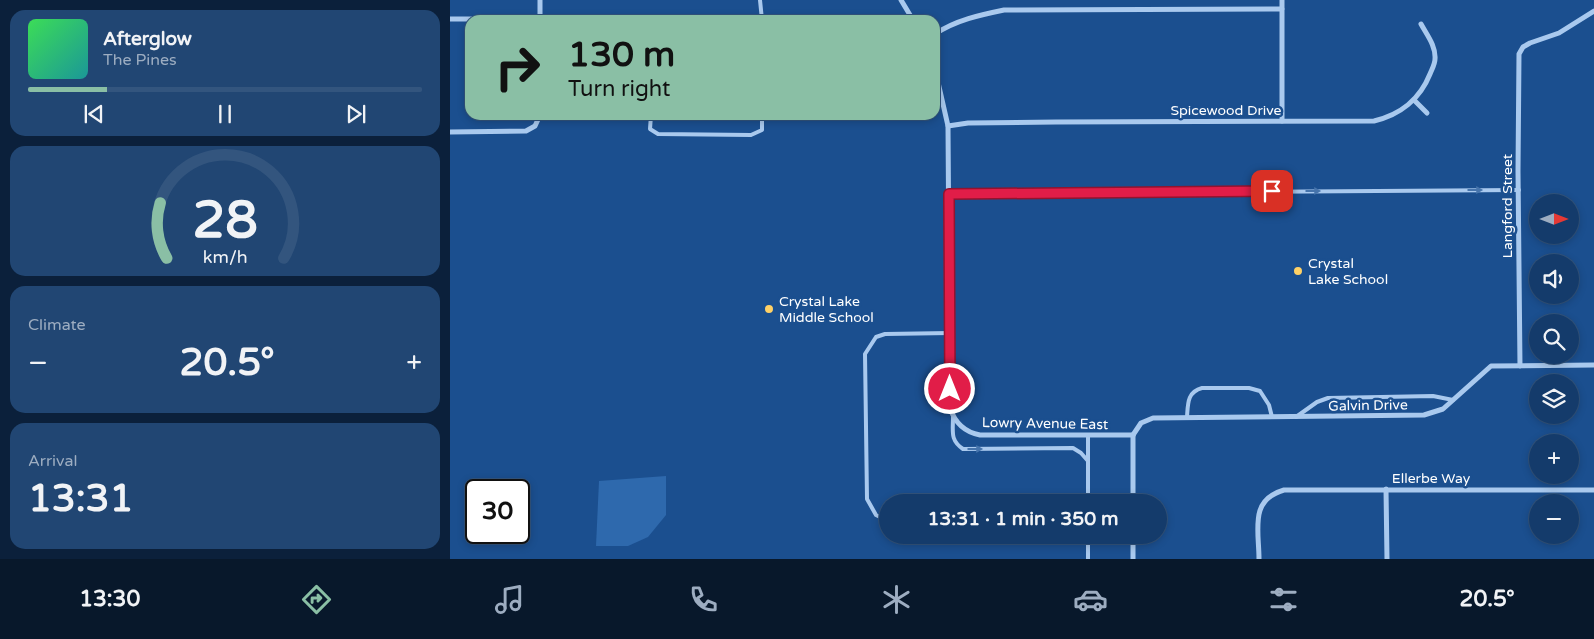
<!DOCTYPE html>
<html lang="en">
<head>
<meta charset="utf-8">
<style>
  body { margin:0; font-family:"Varela Round",sans-serif; background:#214673; color:#f1f3f6; height:100vh; display:flex; flex-direction:column; font-size:19px; white-space:nowrap }
  * { box-sizing:border-box; margin:0 }
  p { font-size:16px; color:#9dadc1 }
  .icon { flex:none; width:28px; height:28px; fill:none; stroke:currentColor; stroke-width:2; stroke-linecap:round; stroke-linejoin:round }
  .map { position:relative; flex:1; overflow:hidden }
  .panel { display:flex; flex-direction:column; gap:10px; padding:10px; background:#0b203b; width:450px }
  .panel>* { flex:none }
  .hud { position:absolute; left:15px; top:15px; width:475px; height:105px; border-radius:15px; box-shadow:0 2px 8px #0003,0 0 0 1px #33557e; background:#8abfa5; color:#111; overflow:hidden }
  .needle { width:32px; rotate:90deg }
  .controls { position:absolute; left:1079px; top:194px; display:grid; gap:10px }
  .controls a { display:grid; place-items:center; width:50px; height:50px; border-radius:50%; background:#143b6b; box-shadow:0 2px 8px #0003,0 0 0 1px #33557e; font-size:25px }
  .speed { position:absolute; left:15px; top:479px; display:flex; gap:10px; font-size:25px; font-weight:700; text-align:center }
  .speed>* { display:grid; place-content:center; width:65px; height:65px; border-radius:50%; background:#143b6b; box-shadow:0 2px 8px #0003,0 0 0 1px #33557e; line-height:1 }
  .speed .limit { border:2px solid #111; border-radius:8px; background:#fff; color:#111 }
  .pin { position:absolute; display:grid; place-items:center; width:42px; height:42px; color:#fff; margin:-21px; border-radius:10px; box-shadow:0 2px 8px #0006 }
  .me { position:absolute; width:55px; margin:-28px; rotate:0deg; stroke-linejoin:round; filter:drop-shadow(0 0 4px #0008) }
  .turn { display:flex; align-items:center; gap:18px; height:105px; padding:0 20px; font-size:22px }
  .turn .icon { width:65px; height:65px; stroke-width:2.5 }
  .turn b { display:block; font-size:35px; line-height:42px }
  .big { font-size:38px; font-weight:800; line-height:1.1 }
  .panel .card { flex:1; display:flex; flex-direction:column; justify-content:center; gap:8px; min-width:0; padding:0 18px; border-radius:15px; background:#214673 }
  .panel .dial { align-items:center; gap:0 }
  .dial svg { height:130px; overflow:visible; fill:none; stroke:#33557e; stroke-width:7; stroke-linecap:round; text-anchor:middle }
  .dial text { fill:#f1f3f6; stroke:none }
  .song { display:flex; align-items:center; gap:15px }
  .cover { width:60px; height:60px; border-radius:8px; background:linear-gradient(135deg,hsl(130 70% 55%),hsl(180 70% 35%)) }
  .played { height:5px; border-radius:2px; background:linear-gradient(90deg,#8abfa5 20%,#33557e 20%) }
  .keys { display:flex; justify-content:space-around; direction:ltr }
  .heat { display:flex; justify-content:space-between; align-items:center; font-size:28px; direction:ltr }
  .trip { position:absolute; left:429px; top:494px; width:288px; height:50px; border-radius:25px; background:#143b6b; box-shadow:0 2px 8px #0003,0 0 0 1px #33557e; font-weight:800; line-height:50px; text-align:center }
  .dock { display:flex; height:80px; justify-content:space-around; align-items:center; background:#08182b; color:#9dadc1 }
  .dock .icon { width:35px; height:35px }
  .dock .selected { color:#8abfa5 }
  .dock b { font-size:22px; color:#f1f3f6 }
  main { display:flex; flex:1; min-height:0 }
  .map>svg:first-child { display:block }
  .grass { fill:#2e69ad }
  .lines { fill:none; stroke-linecap:round; stroke-linejoin:round }
  .service { stroke:#a9c9ee; stroke-width:4 }
  .minor { stroke:#a9c9ee; stroke-width:5 }
  .oneway { fill:#4674ac }
  .route-casing { stroke:#92132f; stroke-width:12 }
  .route { stroke:#e11d48; stroke-width:9 }
  .poi-dot { fill:#ffd166; stroke:#1b4f8f; stroke-width:2 }
  .labels { text-anchor:middle; stroke-width:5; stroke-linejoin:round; paint-order:stroke }
  .street-label { font-size:14px; fill:#fff; stroke:#1b4f8f }
  .poi-label { font-size:14px; fill:#fff; stroke:#1b4f8f; text-anchor:start }
</style>
</head>
<body>
<main>
<section class="panel">
<div class="card">
<div class="song"><i class="cover"></i><div><b>Afterglow</b><p>The Pines</p></div></div>
<div class="played"></div>
<div class="keys"><svg class="icon" aria-label="previous" viewBox="0 0 24 24"><path d="M18 5L8 12l10 7zM5 5v14"/></svg><svg class="icon" aria-label="pause" viewBox="0 0 24 24"><path d="M8 5v14M16 5v14"/></svg><svg class="icon" aria-label="next" viewBox="0 0 24 24"><path d="M6 5l10 7-10 7zM19 5v14"/></svg></div>
</div>
<div class="card dial"><svg viewBox="0 0 100 80">
<path d="M14 69A42 42 0 1 1 86 69"/>
<path d="M14 69A42 42 0 0 1 10 35" stroke="#8abfa5"/>
<text x="50" y="56" font-size="32" font-weight="700">28</text>
<text x="50" y="72" font-size="11">km/h</text>
</svg></div>
<div class="card"><p>Climate</p>
<div class="heat"><a>−</a><b class="big">20.5°</b><a>+</a></div>
</div>
<div class="card"><p>Arrival</p><b class="big">13:31</b></div>
</section>
<div class="map">
<svg width="1144" height="559" viewBox="0 0 1144 559">
  <rect width="100%" height="100%" fill="#1b4f8f"/>
  <path class="grass" d="M216,476V515L198,537L178,546H146L149,481Z"/>
  <g class="lines">
    <g class="service">
      <path d="M310,0L312,20"/>
      <path d="M201,115L200,129L208,134L301,135L312,130V115"/>
      <path d="M499,194L1069,190"/>
      <path d="M503,417C503,432 500,440 513,449L623,448L631,453L638,461"/>
      <path d="M737,417C738,404 737,392 752,388H799L810,391L819,405L822,417"/>
      <path d="M846,417L867,402L878,398L983,396L1003,400"/>
      <path d="M638,435V502"/>
      <path d="M438,521L426,515L417,499L415,354L426,337L435,334L500,333"/>
      <path d="M638,535V559"/>
    </g>
    <g class="minor">
      <path d="M451,0L463,20"/>
      <path d="M0,19H90"/>
      <path d="M90,20V0"/>
      <path d="M485,34C506,20 530,15 554,10L832,9"/>
      <path d="M485,69L498,126L500,408C505,423 514,432 530,435H683"/>
      <path d="M964,100L977,113"/>
      <path d="M832,121V0"/>
      <path d="M498,126L518,123L606,122L924,121C950,115 970,99 980,74C982,69 985,64 985,59C986,46 977,35 971,24"/>
      <path d="M0,132L76,131L85,126L90,115"/>
      <path d="M1070,366L1068,171L1069,54L1073,47L1080,43L1109,33L1144,11"/>
      <path d="M683,435L691,423L703,418L974,415L993,409L1041,366L1144,365"/>
      <path d="M683,435V502"/>
      <path d="M936,489L937,559"/>
      <path d="M683,559V535"/>
      <path d="M809,559C809,530 799,500 834,490H1144"/>
    </g>
  </g>
  <defs><path id="oneway-solid" d="M-6-.8H1V-3.2L6.5 0L1 3.2V.8H-6Z" transform="scale(1.25)"/></defs>
  <g class="oneway">
    <use href="#oneway-solid" transform="translate(1025 190)"/>
    <use href="#oneway-solid" transform="translate(863 191)"/>
    <use href="#oneway-solid" transform="translate(525 449)"/>
  </g>
  <g class="lines">
    <g class="route-casing">
      <path id="route" d="M500,389L499,194L822,191"/>
    </g>
    <use href="#route" class="route"/>
  </g>
  <g class="poi-dot">
    <circle cx="848" cy="271" r="5"/>
    <circle cx="319" cy="309" r="5"/>
  </g>
  <g class="labels">
    <g class="street-label">
      <text x="776" y="115">Spicewood Drive</text>
      <text transform="translate(1057 206) rotate(-90)" y="5">Langford Street</text>
      <text transform="translate(918 405) rotate(-1)" y="5">Galvin Drive</text>
      <text transform="translate(595 423) rotate(1)" y="5">Lowry Avenue East</text>
      <text x="981" y="483">Ellerbe Way</text>
    </g>
    <g class="poi-label">
      <text x="858" y="268">Crystal<tspan x="858" dy="16">Lake School</tspan></text>
      <text x="329" y="306">Crystal Lake<tspan x="329" dy="16">Middle School</tspan></text>
    </g>
  </g>
</svg>
<div class="controls">
<a><svg class="needle" viewBox="-14 -14 28 28"><path d="M0-13l5 13h-10z" fill="#e53935"/><path d="M0 13l5-13h-10z" fill="#9dadc1"/></svg></a>
<a><svg class="icon" aria-label="sound" viewBox="0 0 24 24"><path d="M4 9h4l5-4v14l-5-4H4zM17 9q2 3 0 6"/></svg></a>
<a><svg class="icon" aria-label="search" viewBox="0 0 24 24"><circle cx="10" cy="10" r="6"/><path d="M15 15l6 6"/></svg></a>
<a><svg class="icon" aria-label="layers" viewBox="0 0 24 24"><path d="M12 4l9 5-9 5-9-5zM3 14l9 5 9-5"/></svg></a>
<a>+</a>
<a>−</a>
</div>
<div class="speed"><div class="limit">30</div></div>
<div class="pin" style="left:822px;top:191px;background:#d93025"><svg class="icon" aria-label="arrive" viewBox="0 0 24 24"><path d="M6 21V4h12l-3 4 3 4H6"/></svg></div>
<svg class="me" style="left:500px;top:389px" viewBox="-20 -20 40 40"><circle r="17" fill="#e11d48" stroke="#fff" stroke-width="3"/><path d="M0-11L8 9 0 5-8 9z" fill="#fff"/></svg>
<div class="trip">13:31 · 1 min · 350 m</div>
<div class="hud">
<div class="turn"><svg class="icon" aria-label="right" viewBox="0 0 24 24"><path d="M7 20v-9h11M14 6l5 5-5 5"/></svg><div><b>130 m</b>Turn right</div></div>
</div>
</div>
</main>
<nav class="dock">
<b>13:30</b>
<svg class="icon selected" aria-label="directions" viewBox="0 0 24 24"><path d="M12 3l9 9-9 9-9-9zM9 14v-3h6M13 9l2 2-2 2"/></svg>
<svg class="icon" aria-label="music" viewBox="0 0 24 24"><path d="M9 18V5l10-2v13"/><circle cx="6" cy="18" r="3"/><circle cx="16" cy="16" r="3"/></svg>
<svg class="icon" aria-label="phone" viewBox="0 0 24 24"><path d="M5 4h4l2 5-3 2q2 4 5 5l2-3 5 2v4C11 20 4 13 5 4z"/></svg>
<svg class="icon" aria-label="climate" viewBox="0 0 24 24"><path d="M12 3v18M4 7l16 10M4 17L20 7"/></svg>
<svg class="icon" aria-label="car" viewBox="0 0 24 24"><path d="M5 17H2v-5l4-1 3-4h7l3 4 3 1v5h-3M9 17h6M6 11h13"/><circle cx="7" cy="17" r="2"/><circle cx="17" cy="17" r="2"/></svg>
<svg class="icon" aria-label="filters" viewBox="0 0 24 24"><path d="M4 7h16M4 17h16"/><circle cx="9" cy="7" r="2"/><circle cx="15" cy="17" r="2"/></svg>
<b>20.5°</b>
</nav>
</body>
</html>
